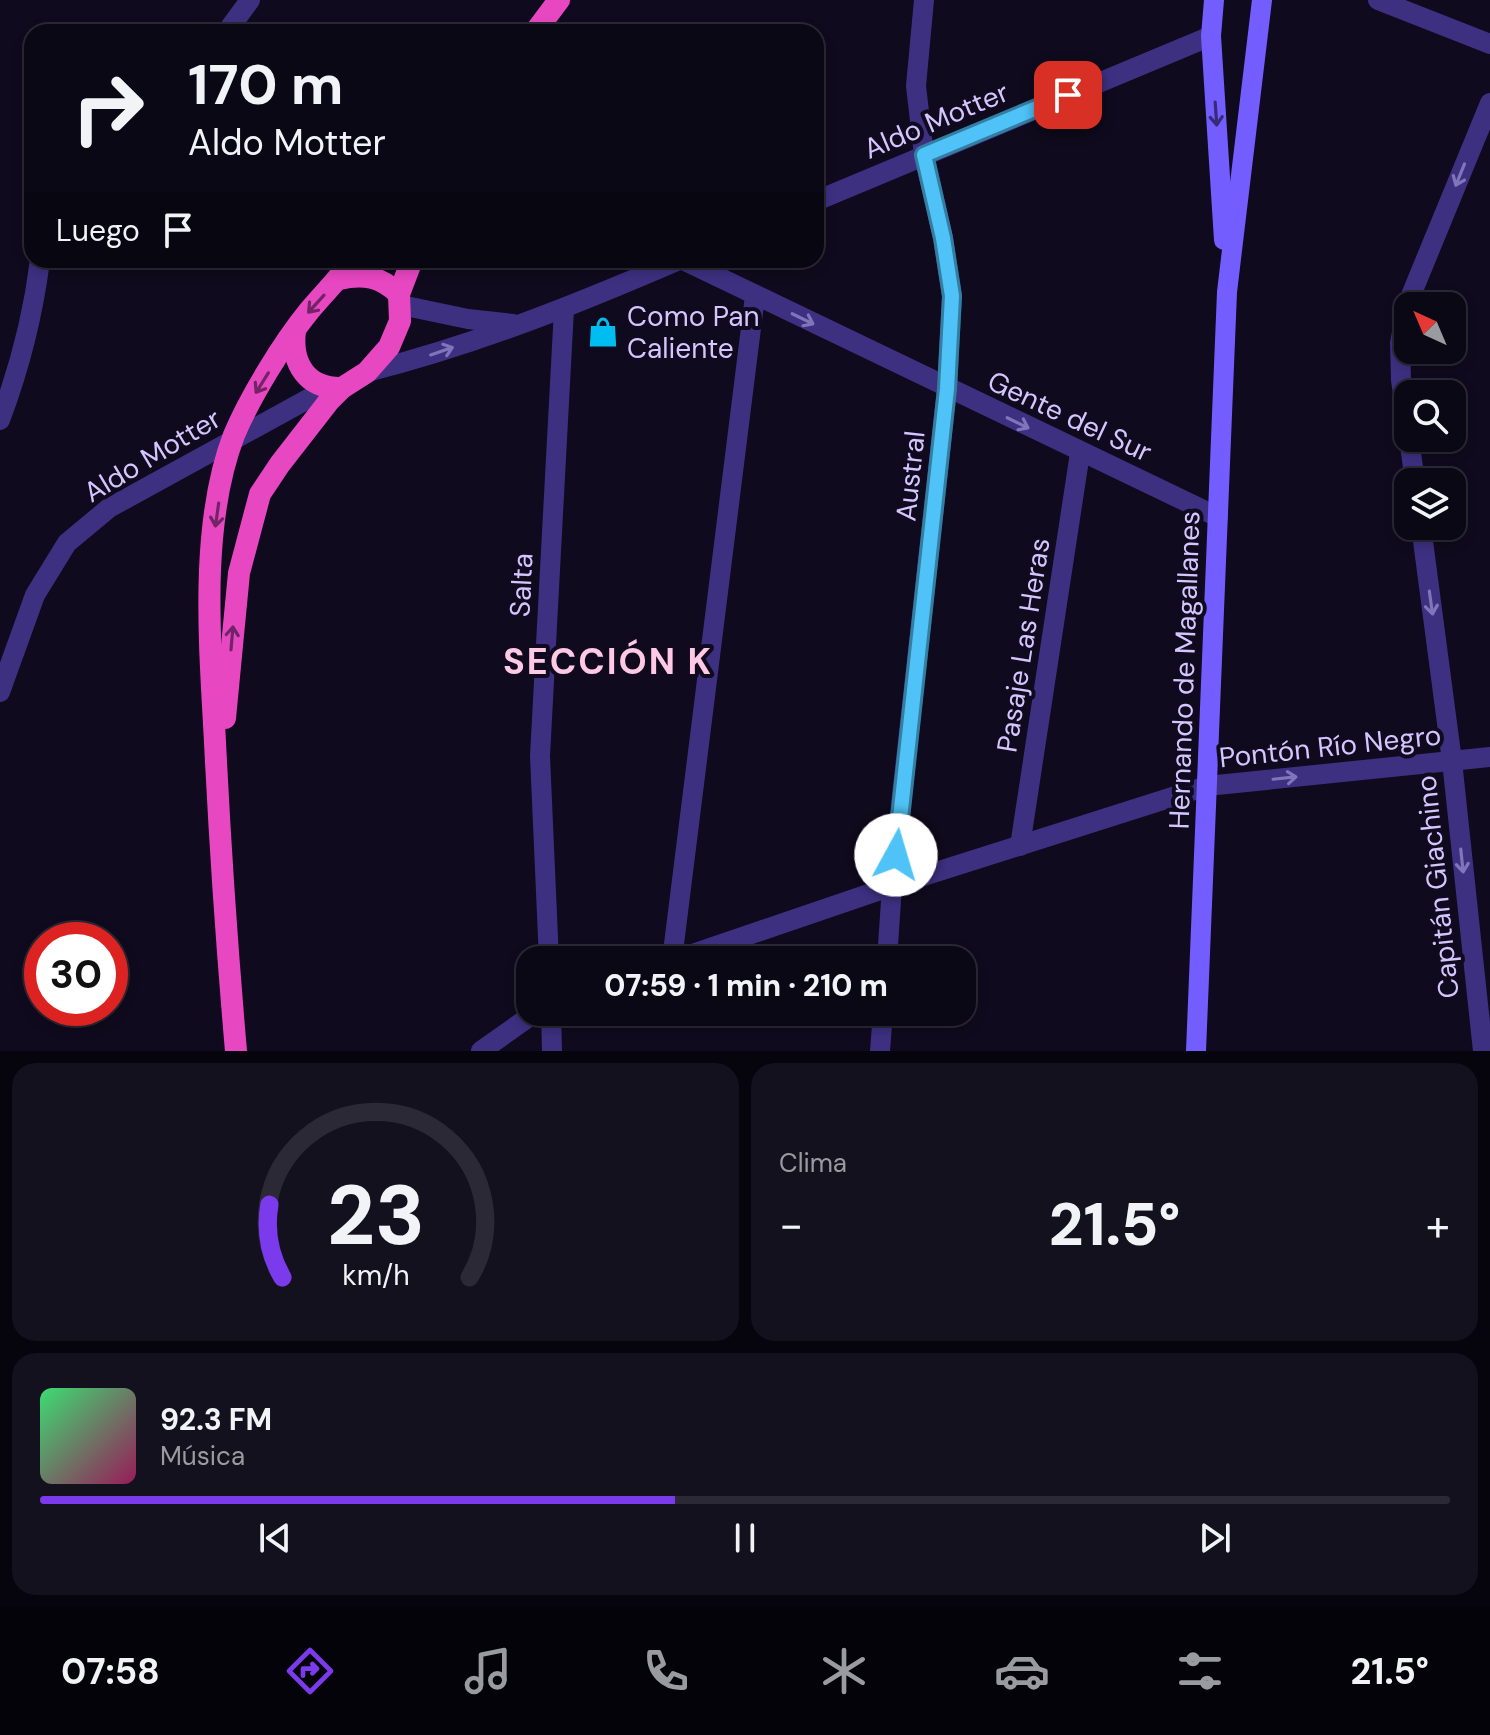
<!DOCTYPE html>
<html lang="es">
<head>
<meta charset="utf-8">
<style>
  body { margin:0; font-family:"DM Sans",sans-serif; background:#14111f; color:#f1f3f6; height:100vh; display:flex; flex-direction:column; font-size:30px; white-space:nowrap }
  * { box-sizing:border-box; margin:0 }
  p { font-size:26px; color:#9a9aa1 }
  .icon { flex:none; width:44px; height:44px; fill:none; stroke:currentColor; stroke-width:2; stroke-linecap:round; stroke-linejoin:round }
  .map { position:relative; height:1051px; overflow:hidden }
  .details { display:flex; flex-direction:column; gap:12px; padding:12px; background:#06040c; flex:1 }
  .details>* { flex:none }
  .top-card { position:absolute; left:24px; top:24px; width:800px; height:244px; border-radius:24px; box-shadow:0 4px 12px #0003,0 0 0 2px #2b2935; background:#0b0816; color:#f1f3f6; overflow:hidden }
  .needle { width:52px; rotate:316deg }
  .tools { position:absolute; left:1394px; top:292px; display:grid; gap:16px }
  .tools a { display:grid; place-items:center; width:72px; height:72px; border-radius:16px; background:#0b0816; box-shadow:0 4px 12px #0003,0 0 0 2px #2b2935; font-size:40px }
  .speed { position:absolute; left:24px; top:922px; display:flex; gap:16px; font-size:40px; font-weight:700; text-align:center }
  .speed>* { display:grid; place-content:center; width:104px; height:104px; border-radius:50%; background:#0b0816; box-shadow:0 4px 12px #0003,0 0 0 2px #2b2935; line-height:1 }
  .speed .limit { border:12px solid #d22; background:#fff; color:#111 }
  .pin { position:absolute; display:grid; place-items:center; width:68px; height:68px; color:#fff; margin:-34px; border-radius:16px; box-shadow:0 4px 12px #0006 }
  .me { position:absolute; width:88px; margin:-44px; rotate:6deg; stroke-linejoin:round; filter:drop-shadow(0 0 6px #0008) }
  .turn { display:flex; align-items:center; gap:28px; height:168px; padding:0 32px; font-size:36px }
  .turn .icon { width:104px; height:104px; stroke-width:2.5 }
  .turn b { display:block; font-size:56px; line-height:68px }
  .then { display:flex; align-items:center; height:76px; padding:0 32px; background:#0003; gap:16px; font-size:30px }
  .big { font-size:60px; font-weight:800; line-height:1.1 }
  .details .card { flex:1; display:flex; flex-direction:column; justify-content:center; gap:12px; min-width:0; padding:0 28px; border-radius:24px; background:#14111f }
  .details .dial { align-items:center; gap:0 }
  .dial svg { height:208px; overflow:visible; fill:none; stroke:#2b2935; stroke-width:7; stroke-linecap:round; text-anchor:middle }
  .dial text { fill:#f1f3f6; stroke:none }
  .song { display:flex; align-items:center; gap:24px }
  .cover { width:96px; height:96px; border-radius:12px; background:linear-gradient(135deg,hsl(140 70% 55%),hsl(330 70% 35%)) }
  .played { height:8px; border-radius:4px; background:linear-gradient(90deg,#7c3aed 45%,#2b2935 45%) }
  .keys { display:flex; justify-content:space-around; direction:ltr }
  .heat { display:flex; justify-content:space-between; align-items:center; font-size:44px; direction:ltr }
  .details .tiles { flex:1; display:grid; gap:12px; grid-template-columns:1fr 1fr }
  .card:last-child { grid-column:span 2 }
  .trip { position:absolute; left:516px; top:946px; width:460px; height:80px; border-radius:24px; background:#0b0816; box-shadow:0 4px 12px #0003,0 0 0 2px #2b2935; font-weight:800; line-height:80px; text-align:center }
  .tabs { display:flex; height:128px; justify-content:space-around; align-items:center; background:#040309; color:#9a9aa1 }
  .tabs .icon { width:56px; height:56px }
  .tabs .current { color:#7c3aed }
  .tabs b { font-size:36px; color:#f1f3f6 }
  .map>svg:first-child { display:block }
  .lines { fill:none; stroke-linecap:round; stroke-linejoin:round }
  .pedestrian { stroke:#3d3081; stroke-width:20 }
  .minor { stroke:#3d3081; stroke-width:20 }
  .secondary { stroke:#745dff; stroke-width:20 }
  .trunk { stroke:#e847c2; stroke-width:22 }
  .oneway { stroke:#372b77 }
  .oneway2 { stroke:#8074ba }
  .oneway3 { stroke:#712567 }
  .route-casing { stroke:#337fa1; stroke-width:20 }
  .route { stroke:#4fc3f7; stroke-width:14 }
  .labels { text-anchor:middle; stroke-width:8; stroke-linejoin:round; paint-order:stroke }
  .street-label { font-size:28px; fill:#d3c6ff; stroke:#0f0a1d }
  .poi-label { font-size:28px; fill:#d3c6ff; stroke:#0f0a1d; text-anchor:start }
  .district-label { font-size:36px; font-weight:bold; letter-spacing:2px; fill:#ffc8e5; stroke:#0f0a1d }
</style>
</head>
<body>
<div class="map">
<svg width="1490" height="1051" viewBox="0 0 1490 1051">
  <rect width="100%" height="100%" fill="#0f0a1d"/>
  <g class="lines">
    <g class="pedestrian">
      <path d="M1020,846L1080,453"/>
      <path d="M672,960L755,296"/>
    </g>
    <g class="minor">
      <path d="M1378,0L1490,44"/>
      <path d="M230,32L231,26L250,0"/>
      <path d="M816,201L1211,36"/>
      <path d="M683,260L1218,517"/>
      <path d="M401,305L468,319L513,324"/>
      <path d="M367,372C475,345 577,304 679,260"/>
      <path d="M0,420C20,367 33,316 40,260"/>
      <path d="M1408,430L1401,380L1400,343L1407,305L1490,103"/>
      <path d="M1409,438L1415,482"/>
      <path d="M1421,526L1452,761L1483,1051"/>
      <path d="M0,692L35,595L67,543L109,508L328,388"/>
      <path d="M549,960L540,756L564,309"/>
      <path d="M675,960L892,886L1207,786L1490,757"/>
      <path d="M887,960L892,886L947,389L952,296L943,238L924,155L916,86L924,0"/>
      <path d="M551,1012L552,1051"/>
      <path d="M481,1051L536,1012"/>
      <path d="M880,1051L883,1012"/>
    </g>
    <g class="secondary">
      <path d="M1214,0L1211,36L1224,240"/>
      <path d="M1196,1051L1227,292L1262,0"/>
    </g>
    <g class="trunk">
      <path d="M535,32L559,0"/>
      <path d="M339,279C364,273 381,277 399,294"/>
      <path d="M295,331C291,364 307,389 342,388"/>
      <path d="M225,718L239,573L260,494L280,464L329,401L342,388L367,372L389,347L400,321L399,294L412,260"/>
      <path d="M236,1051C227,948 220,845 215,742C210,647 199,526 234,435C250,397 283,343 309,311C324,293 339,279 352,260"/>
    </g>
  </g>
  <defs><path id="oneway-shaft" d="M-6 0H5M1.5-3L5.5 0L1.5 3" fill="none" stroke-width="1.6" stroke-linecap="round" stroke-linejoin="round" transform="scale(2)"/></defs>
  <use class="oneway" href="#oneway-shaft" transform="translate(1216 114) rotate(86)"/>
  <g class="oneway2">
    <use href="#oneway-shaft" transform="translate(1460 175) rotate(112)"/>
    <use href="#oneway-shaft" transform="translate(803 319) rotate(26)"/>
    <use href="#oneway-shaft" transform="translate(442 351) rotate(-19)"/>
    <use href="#oneway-shaft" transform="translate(1018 423) rotate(26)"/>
    <use href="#oneway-shaft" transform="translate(1431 603) rotate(82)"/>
    <use href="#oneway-shaft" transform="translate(1285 778) rotate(-6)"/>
    <use href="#oneway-shaft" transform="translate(1462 861) rotate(84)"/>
  </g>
  <g class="oneway3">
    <use href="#oneway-shaft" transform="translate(316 304) rotate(132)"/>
    <use href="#oneway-shaft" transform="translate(262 383) rotate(122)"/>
    <use href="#oneway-shaft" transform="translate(217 515) rotate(98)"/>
    <use href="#oneway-shaft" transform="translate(232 638) rotate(-85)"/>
  </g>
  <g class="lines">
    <g class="route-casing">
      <path id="route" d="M896,855L947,389L952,296L943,238L924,155L1068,95"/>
    </g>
    <use href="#route" class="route"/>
  </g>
  <defs>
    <g id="shop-bare" transform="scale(2.4)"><path d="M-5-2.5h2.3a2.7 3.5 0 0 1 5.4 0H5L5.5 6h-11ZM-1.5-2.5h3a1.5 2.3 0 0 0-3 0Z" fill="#00bdf1" stroke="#0f0a1d" stroke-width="2.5" paint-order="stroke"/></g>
  </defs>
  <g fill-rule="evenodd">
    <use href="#shop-bare" x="603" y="332"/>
  </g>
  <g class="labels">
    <g class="street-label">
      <text transform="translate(936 120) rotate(-23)" y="10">Aldo Motter</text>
      <text transform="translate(1070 416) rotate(25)" y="10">Gente del Sur</text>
      <text transform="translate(152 455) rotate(-31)" y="10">Aldo Motter</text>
      <text transform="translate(910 476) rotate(-84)" y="10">Austral</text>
      <text transform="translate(521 585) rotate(-87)" y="10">Salta</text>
      <text transform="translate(1023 645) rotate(-81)" y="10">Pasaje Las Heras</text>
      <text transform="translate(1184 670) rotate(-88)" y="10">Hernando de Magallanes</text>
      <text transform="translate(1330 746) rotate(-6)" y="10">Pontón Río Negro</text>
      <text transform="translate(1437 887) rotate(-96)" y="10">Capitán Giachino</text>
    </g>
    <g class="poi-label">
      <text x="627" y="326">Como Pan<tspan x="627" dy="32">Caliente</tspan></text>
    </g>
    <g class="district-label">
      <text x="608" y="674">SECCIÓN K</text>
    </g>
  </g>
</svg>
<div class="tools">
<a><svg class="needle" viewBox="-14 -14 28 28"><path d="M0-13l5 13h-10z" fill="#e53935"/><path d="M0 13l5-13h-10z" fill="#9a9aa1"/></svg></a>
<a><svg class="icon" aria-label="search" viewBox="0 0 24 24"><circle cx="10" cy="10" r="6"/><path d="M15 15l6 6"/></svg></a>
<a><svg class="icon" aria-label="layers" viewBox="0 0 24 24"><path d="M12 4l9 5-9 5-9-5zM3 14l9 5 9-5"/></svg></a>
</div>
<div class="speed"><div class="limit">30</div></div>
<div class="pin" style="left:1068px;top:95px;background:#d93025"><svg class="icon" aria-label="arrive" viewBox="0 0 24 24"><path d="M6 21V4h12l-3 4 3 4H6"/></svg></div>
<svg class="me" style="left:896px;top:855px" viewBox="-20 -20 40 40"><circle r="19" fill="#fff"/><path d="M0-13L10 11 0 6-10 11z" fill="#4fc3f7"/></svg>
<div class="trip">07:59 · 1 min · 210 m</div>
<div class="top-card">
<div class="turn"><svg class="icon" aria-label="right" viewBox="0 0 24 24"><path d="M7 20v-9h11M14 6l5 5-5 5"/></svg><div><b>170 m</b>Aldo Motter</div></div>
<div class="then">Luego<svg class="icon" aria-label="arrive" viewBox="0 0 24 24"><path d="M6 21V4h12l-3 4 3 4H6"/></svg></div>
</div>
</div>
<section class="details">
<div class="tiles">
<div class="card dial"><svg viewBox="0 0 100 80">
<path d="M14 69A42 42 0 1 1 86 69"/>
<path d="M14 69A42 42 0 0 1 9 41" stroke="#7c3aed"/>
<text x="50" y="56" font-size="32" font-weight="700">23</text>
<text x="50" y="72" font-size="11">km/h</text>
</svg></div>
<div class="card"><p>Clima</p>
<div class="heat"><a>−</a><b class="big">21.5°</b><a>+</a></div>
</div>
<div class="card">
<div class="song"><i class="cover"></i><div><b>92.3 FM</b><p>Música</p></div></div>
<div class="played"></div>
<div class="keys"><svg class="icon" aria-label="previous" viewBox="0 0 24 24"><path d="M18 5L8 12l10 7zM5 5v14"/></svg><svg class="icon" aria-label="pause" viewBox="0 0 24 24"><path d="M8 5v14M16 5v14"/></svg><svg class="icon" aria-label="next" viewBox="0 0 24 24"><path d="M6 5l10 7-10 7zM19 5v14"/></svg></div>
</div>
</div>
</section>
<nav class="tabs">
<b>07:58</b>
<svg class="icon current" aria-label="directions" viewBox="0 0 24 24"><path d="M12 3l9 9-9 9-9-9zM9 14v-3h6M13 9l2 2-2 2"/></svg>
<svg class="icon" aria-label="music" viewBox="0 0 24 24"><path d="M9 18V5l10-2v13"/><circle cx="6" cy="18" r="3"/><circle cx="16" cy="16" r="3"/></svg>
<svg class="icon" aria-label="phone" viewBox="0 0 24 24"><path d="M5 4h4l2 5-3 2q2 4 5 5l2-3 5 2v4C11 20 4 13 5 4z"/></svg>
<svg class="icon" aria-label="climate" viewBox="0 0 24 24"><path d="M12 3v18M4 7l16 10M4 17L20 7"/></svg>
<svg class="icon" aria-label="car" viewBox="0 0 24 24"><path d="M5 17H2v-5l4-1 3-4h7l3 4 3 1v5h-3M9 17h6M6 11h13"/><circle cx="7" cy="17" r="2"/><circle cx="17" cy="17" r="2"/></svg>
<svg class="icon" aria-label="filters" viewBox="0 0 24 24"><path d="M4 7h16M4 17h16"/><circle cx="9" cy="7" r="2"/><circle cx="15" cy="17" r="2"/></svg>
<b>21.5°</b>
</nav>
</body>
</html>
